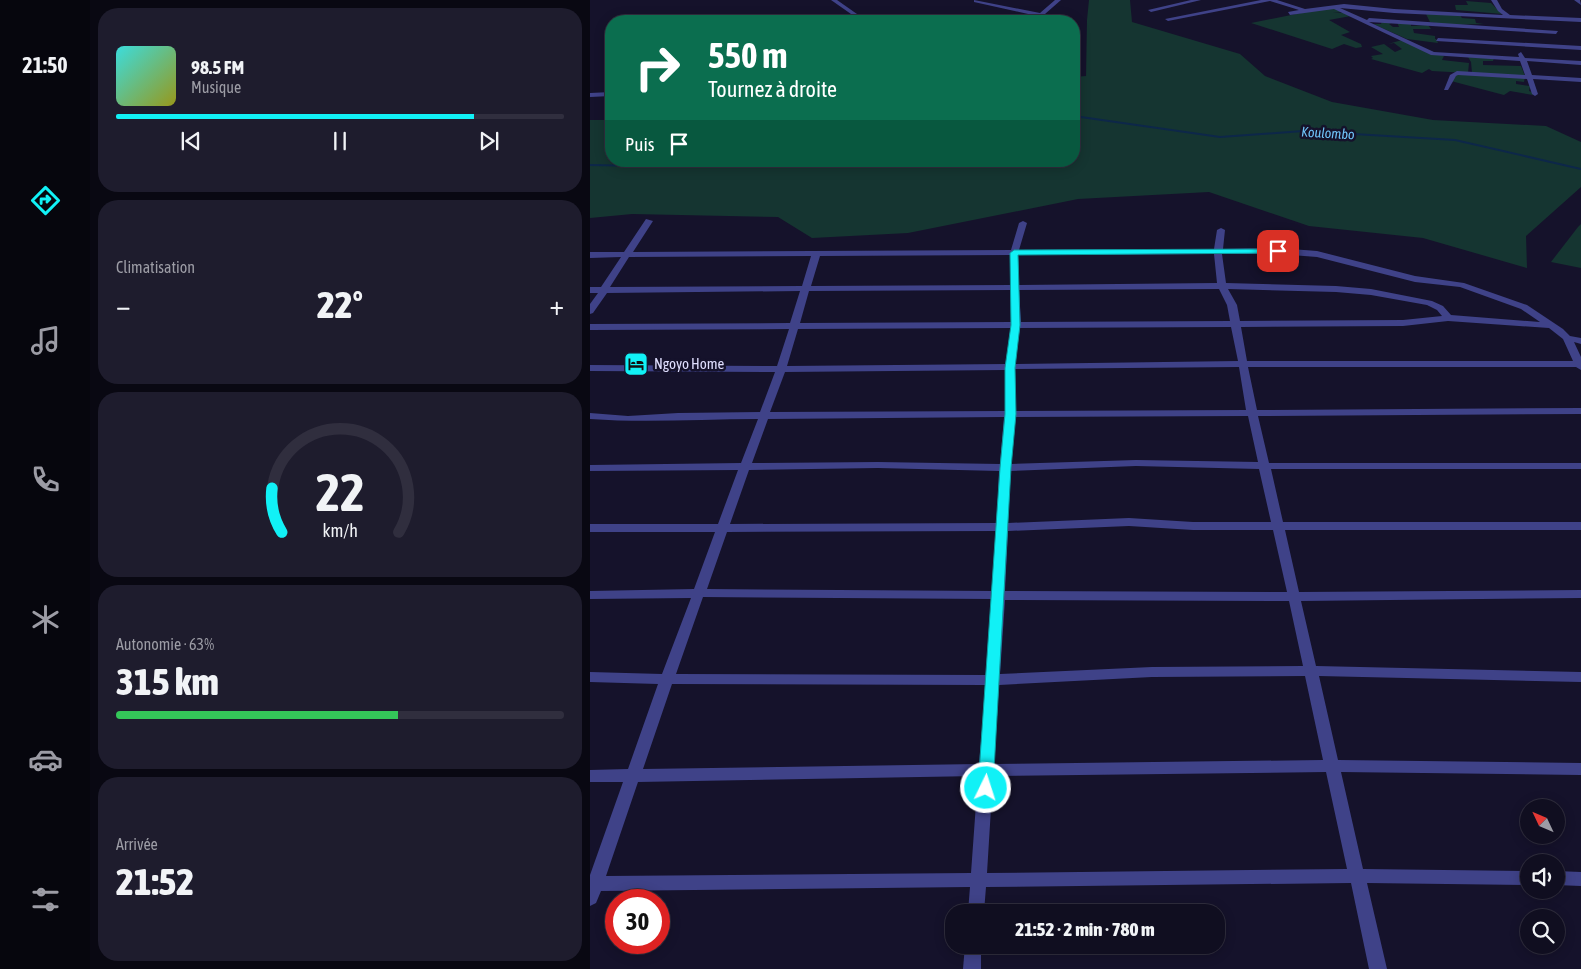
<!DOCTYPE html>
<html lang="fr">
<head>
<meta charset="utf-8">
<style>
  body { margin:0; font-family:"Asap Condensed",sans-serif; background:#1e1c2d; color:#f1f3f6; height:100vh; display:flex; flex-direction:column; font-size:19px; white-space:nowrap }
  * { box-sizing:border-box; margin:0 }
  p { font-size:16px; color:#9c9ca5 }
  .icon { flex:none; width:28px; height:28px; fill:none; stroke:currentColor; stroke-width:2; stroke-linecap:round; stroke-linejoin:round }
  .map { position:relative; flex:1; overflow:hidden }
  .sheet { display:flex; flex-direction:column; gap:8px; padding:8px; background:#090812; width:500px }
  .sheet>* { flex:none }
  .banner { position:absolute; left:15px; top:15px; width:475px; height:152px; border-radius:20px; box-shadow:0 2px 12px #0003,0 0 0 1px #302e3e; background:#0b6e4f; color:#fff; overflow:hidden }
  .needle { width:32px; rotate:314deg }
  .fabs { position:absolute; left:930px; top:799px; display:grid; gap:10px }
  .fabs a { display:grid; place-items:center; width:45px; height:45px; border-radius:50%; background:#100e20; box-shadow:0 2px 12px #0003,0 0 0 1px #302e3e; font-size:25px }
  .speed { position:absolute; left:15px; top:889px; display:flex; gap:10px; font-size:25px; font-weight:700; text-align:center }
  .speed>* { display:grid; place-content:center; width:65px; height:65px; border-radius:50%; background:#100e20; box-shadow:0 2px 12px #0003,0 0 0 1px #302e3e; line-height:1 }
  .speed .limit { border:8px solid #d22; background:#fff; color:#111 }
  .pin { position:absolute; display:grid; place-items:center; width:42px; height:42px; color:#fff; margin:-21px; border-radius:10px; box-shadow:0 2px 8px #0006 }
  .me { position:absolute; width:55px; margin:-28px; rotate:4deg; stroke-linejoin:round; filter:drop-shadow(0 0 4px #0008) }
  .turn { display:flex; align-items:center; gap:18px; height:105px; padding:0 20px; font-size:22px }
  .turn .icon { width:65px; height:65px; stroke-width:2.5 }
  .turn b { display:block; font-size:35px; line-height:42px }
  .then { display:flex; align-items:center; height:48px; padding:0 20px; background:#0003; gap:10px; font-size:19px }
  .big { font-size:38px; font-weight:800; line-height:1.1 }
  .sheet .tile { flex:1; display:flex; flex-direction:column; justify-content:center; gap:8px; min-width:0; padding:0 18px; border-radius:20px; background:#1e1c2d }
  .sheet .dial { align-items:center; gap:0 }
  .dial svg { height:130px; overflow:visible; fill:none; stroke:#302e3e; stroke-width:7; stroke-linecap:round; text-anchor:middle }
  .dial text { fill:#f1f3f6; stroke:none }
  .song { display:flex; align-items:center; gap:15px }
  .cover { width:60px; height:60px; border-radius:8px; background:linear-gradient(135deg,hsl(180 70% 55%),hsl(60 70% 35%)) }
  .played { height:5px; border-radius:2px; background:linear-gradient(90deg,#11f1f6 80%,#302e3e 80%) }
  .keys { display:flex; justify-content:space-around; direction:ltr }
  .heat { display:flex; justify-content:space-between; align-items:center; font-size:28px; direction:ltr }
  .charge { height:8px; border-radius:4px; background:linear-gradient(90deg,#34c759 63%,#302e3e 0) }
  .trip { position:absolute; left:355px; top:904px; width:280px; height:50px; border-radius:20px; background:#100e20; box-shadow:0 2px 12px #0003,0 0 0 1px #302e3e; font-weight:800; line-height:50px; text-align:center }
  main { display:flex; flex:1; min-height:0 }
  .menu { display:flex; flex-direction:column; width:90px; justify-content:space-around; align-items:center; background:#06060d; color:#9c9ca5 }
  .menu .icon { width:35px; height:35px }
  .menu .current { color:#11f1f6 }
  .menu b { font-size:22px; color:#f1f3f6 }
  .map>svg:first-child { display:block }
  .green { fill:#153531 }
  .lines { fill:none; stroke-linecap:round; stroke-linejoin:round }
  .stream { stroke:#0d2749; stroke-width:2 }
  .minor { fill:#3f4288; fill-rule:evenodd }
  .route { fill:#11f1f6; stroke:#0b9da0 }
  .labels { text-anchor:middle; stroke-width:5; stroke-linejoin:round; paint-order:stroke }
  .far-water-label { font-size:14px; font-style:italic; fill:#70c4fa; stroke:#15122b }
  .poi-label { font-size:15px; fill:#dfdefe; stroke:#15122b; text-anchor:start }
</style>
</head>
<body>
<main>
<nav class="menu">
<b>21:50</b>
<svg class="icon current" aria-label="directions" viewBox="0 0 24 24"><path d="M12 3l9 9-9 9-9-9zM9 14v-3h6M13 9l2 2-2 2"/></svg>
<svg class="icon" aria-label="music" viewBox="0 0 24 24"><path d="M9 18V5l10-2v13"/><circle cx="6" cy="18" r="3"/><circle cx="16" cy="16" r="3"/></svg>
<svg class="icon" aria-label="phone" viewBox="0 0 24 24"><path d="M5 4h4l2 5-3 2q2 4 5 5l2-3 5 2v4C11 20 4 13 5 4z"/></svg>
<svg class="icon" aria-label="climate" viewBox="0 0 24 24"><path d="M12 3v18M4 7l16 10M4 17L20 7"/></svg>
<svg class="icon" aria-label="car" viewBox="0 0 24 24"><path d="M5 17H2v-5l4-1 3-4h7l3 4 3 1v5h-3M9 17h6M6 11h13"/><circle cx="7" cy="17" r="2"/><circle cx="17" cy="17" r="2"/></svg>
<svg class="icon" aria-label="filters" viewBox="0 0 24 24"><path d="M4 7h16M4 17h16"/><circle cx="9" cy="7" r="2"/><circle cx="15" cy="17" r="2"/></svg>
</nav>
<section class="sheet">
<div class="tile">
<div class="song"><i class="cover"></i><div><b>98.5 FM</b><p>Musique</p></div></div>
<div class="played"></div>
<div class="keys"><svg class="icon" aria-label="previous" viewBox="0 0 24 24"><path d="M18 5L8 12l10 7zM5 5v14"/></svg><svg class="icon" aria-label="pause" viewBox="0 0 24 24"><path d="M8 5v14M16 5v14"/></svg><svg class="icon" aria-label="next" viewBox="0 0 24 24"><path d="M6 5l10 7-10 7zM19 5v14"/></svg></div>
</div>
<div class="tile"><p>Climatisation</p>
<div class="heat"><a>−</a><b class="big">22°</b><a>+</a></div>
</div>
<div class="tile dial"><svg viewBox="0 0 100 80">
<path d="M14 69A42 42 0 1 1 86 69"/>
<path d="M14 69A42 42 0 0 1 8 42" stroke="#11f1f6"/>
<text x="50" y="56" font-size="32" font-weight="700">22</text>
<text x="50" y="72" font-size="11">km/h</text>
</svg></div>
<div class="tile"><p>Autonomie · 63%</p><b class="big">315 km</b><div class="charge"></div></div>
<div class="tile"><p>Arrivée</p><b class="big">21:52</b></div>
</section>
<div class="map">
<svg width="991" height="969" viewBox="0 0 991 969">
  <rect width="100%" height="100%" fill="#15122b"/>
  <g class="green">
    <path d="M499,0H540L542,22L650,54L675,76L742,102L843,120L956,126L991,142V187L936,236L937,268L833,238L719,226L619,192L488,199L318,233L222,238L188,217L42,214L0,218V120H21V161H484V77L496,76L497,20Z"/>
    <path d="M876,1L901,3L912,14L866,10L865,5H878Z"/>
    <path d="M741,7L754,12L743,13H758L761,16L739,20L760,32L751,35L771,44L772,47L766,48L754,44L742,49L661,23Z"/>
    <path d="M835,12L869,14L872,18L885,19L886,23L894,24L857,25L840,22Z"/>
    <path d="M792,21L804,22L799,24L803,27H809L807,22L821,23V26L838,25L841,29H823L824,33L845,36V39H841H846L848,43L817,39L783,24H791Z"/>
    <path d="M812,40L854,56L852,60L879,63L878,73L842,71L839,69L832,73L781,59L783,58L781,56L793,54L781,47L794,44L805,52L812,49L804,43L798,44Z"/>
    <path d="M878,57L904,58L903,61H893V65L931,66L935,76L882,73L881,62Z"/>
    <path d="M868,74L935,77L934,82L926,81V84L940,86L939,91L942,92L943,95L920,91L914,95L861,81Z"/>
    <path d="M991,224V268L961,262L988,227Z"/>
  </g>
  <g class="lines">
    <g class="stream">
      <path d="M484,116L630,137L713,131L865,140L991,169"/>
      <path d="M0,165L55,166L87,161"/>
    </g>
    <g class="minor">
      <path d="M241,0H247L277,21H271Z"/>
      <path d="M384,0L450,13L465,0H471L447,21L442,20L447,16L384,2Z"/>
      <path d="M601,0H611L561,12L558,10Z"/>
      <path d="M671,0H687L715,9L754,4L804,9L913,15L908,11L901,0H907L912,9L920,15L991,18V22L804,13L750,8L777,20L779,18L968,31L966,34L779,22L844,52L929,57L928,54L931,52L935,58L991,61V65L937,61L942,75L991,78V82L943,79L948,94L945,96L942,94L937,79L868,75L866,76L858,90H854L860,75L867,71L935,75L930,61L841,55L744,9L700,15L698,12L709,10L680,1L578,21L575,19Z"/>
      <path d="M984,0H990L991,5Z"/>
      <path d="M848,38L991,46V50L846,41Z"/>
      <path d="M21,92V96L0,97V93Z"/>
      <path d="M56,219L63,221L43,252L421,250L429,223L433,221L437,223L429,250L624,249L627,230L631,228L635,230L633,249L688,248L727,251L825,276L874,283L937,305L973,329L980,336L991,338V344L984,342L991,357V370L986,367H658L667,410L991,408V414L668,416L679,463H991V469H681L693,522H991V530H695L709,592L991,590V598L711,601L726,666L991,672V682L729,676L748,760L991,763V775L751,772L773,869L939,871V885L777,883L797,969H779L761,883L396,887L394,912H378L380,887L11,891L6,903L0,906V875L33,782H0V770L38,769L68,684L0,682V672L72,674L101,598L0,599V591L104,589L125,532H0V524H128L148,470L0,471V465L151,463L168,419C112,419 55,423 0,419V413L38,416L88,413L170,412L185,372L0,371V365L187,366L199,329L0,330V324L200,323L210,291L17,293L3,313L0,314V304L8,293H0V287H11L31,257L0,258V252H34ZM624,254L627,283L429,285L428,255ZM632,254H688L727,257L825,282L870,287L931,309L950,322L861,315L853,306L842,301L781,289L746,286L636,283ZM420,255L421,285L221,286L230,256ZM221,256L212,286L20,287L39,257ZM629,289L637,305L640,321L431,322L429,290ZM638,289L746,292L781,295L837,305L847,310L852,316L813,320L650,321L647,305ZM421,290V322L210,323L219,291ZM858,321L959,328L973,339L983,361H657L651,327L813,326ZM641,327L648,361L425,364L430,328ZM421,328L416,364L197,366L208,329ZM649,367L656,410L425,411V369ZM415,370V411L180,412L195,372ZM658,416L668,462L546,460L421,464L425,417ZM414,417L410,464L288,462L162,463L178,419ZM546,466L669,469L681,522H603L539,518L418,523L420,471ZM288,468L409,471L407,523L140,524L159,470ZM539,526L603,530H683L697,592L415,591L418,531ZM406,531L403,591L117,589L137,532ZM113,597L402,599L396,675L86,674ZM415,600L699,601L713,666L562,667L410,674ZM715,676L733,760L404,764L409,685L562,677ZM82,684L396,685L389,764L53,769ZM736,772L757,869L397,873L403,776ZM388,776L381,873L16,876L48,782Z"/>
      <path d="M966,871L991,872V886L966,885Z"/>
      <path d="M375,945H391V969H373Z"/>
    </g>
  </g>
  <path class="route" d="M688,249H691V253L428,255L430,325L425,368L426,414L421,468L403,788L401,792L396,794L391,792L388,788L410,468L415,414V368L421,325L420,253L424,250Z"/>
  <defs>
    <g id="hotel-square" transform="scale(1.25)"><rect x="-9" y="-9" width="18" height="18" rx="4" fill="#11f1f6" stroke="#15122b"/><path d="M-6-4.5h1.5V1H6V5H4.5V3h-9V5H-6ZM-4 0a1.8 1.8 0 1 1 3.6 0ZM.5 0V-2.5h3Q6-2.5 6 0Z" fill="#111"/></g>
  </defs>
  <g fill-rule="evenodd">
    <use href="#hotel-square" x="46" y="364"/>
  </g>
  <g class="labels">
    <g class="far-water-label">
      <text transform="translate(738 133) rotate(3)" y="5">Koulombo</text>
    </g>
    <g class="poi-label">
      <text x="64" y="369">Ngoyo Home</text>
    </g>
  </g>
</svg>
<div class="fabs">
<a><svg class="needle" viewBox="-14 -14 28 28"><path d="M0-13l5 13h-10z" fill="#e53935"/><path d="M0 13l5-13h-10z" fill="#9c9ca5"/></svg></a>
<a><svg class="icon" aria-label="sound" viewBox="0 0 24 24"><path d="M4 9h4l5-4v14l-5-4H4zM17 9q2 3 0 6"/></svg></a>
<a><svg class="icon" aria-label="search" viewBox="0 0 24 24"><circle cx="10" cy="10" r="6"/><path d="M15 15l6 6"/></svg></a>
</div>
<div class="speed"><div class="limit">30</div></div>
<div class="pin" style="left:688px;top:251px;background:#d93025"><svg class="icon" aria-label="arrive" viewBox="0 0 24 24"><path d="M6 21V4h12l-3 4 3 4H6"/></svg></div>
<svg class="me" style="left:396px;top:788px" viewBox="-20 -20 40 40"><circle r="17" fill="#11f1f6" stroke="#fff" stroke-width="3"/><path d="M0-11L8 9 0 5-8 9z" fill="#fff"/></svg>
<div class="trip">21:52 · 2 min · 780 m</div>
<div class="banner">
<div class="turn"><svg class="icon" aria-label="right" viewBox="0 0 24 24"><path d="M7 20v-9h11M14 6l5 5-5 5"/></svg><div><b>550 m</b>Tournez à droite</div></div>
<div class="then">Puis<svg class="icon" aria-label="arrive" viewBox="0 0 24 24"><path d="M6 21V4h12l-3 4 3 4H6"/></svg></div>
</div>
</div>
</main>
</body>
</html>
